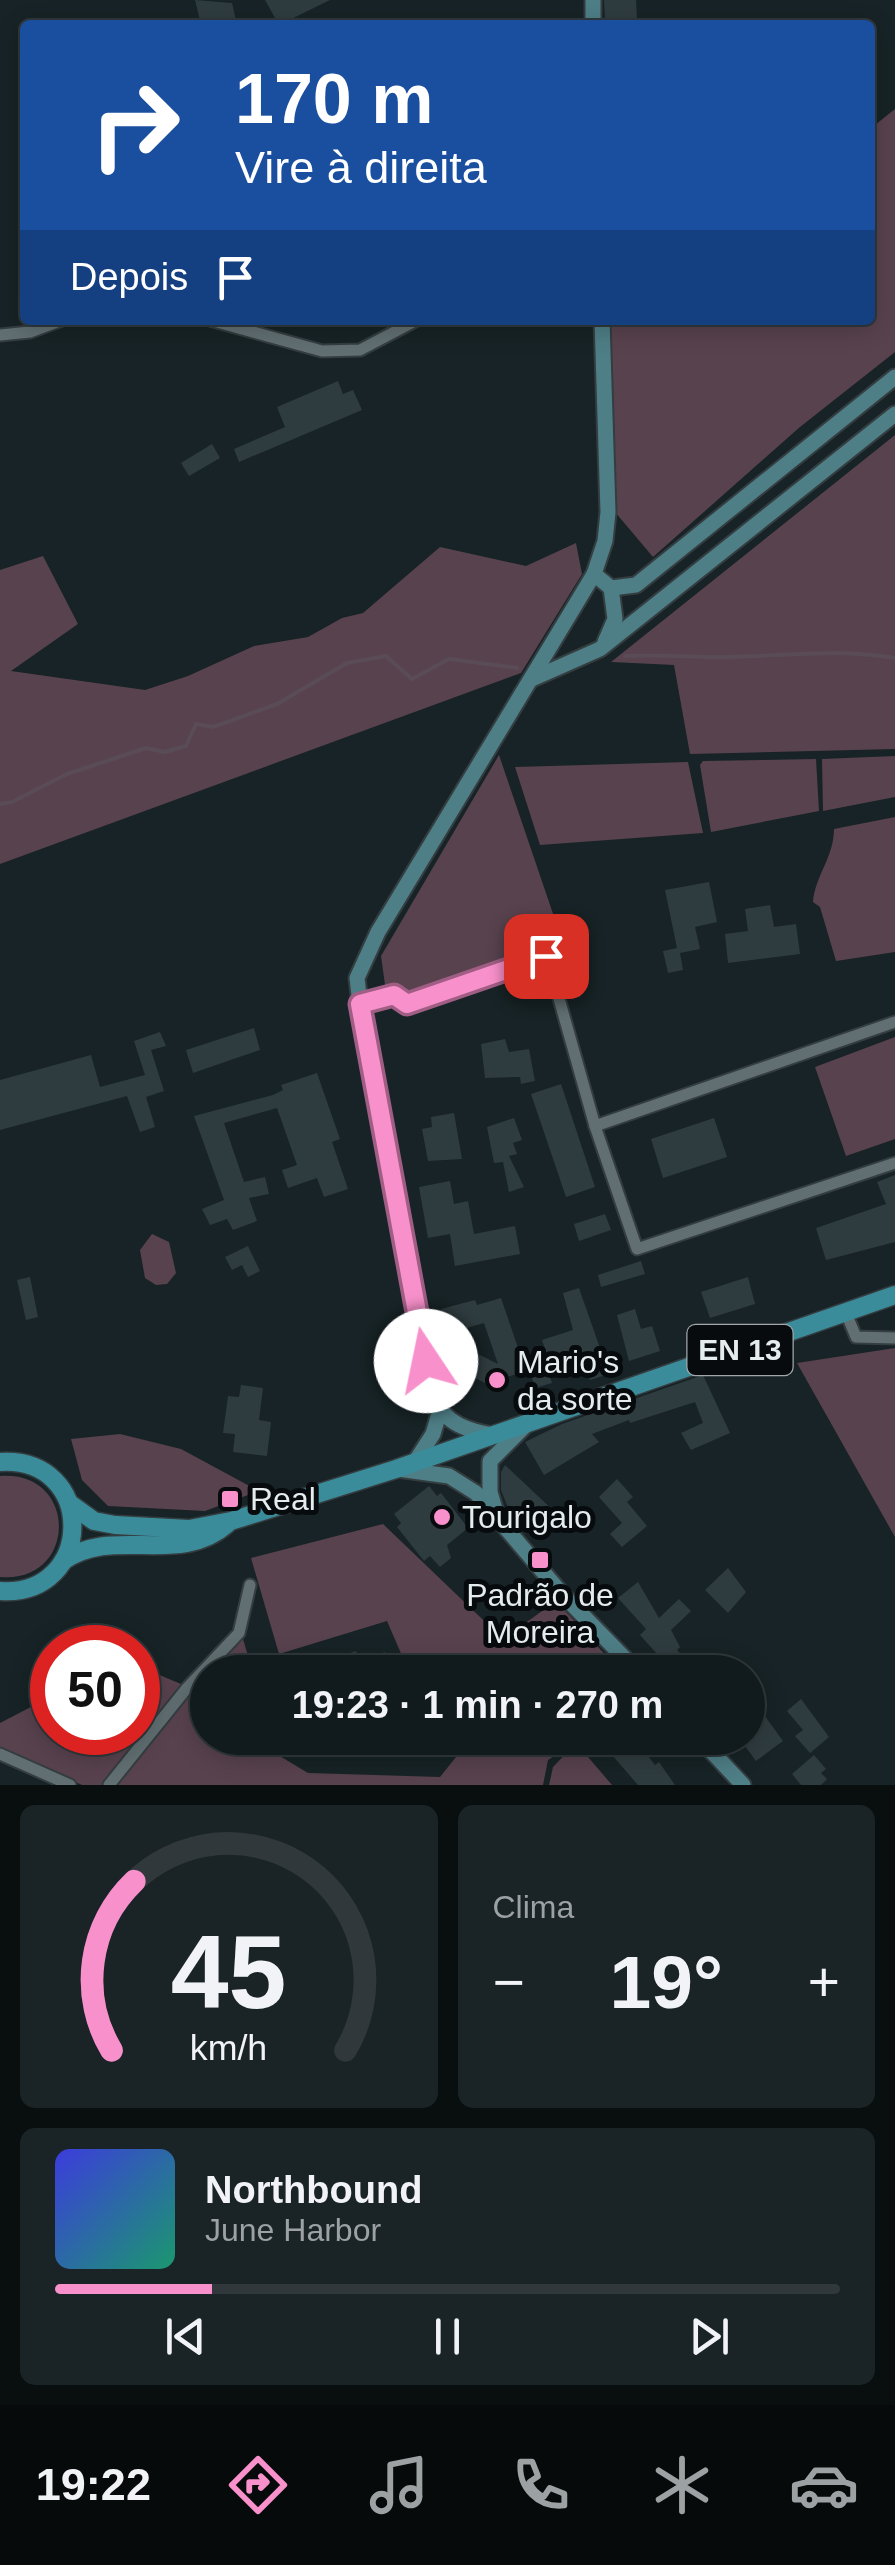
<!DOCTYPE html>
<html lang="pt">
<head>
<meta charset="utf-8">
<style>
  body { margin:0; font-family:Arial,sans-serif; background:#1a2325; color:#f1f3f6; height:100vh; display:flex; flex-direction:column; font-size:38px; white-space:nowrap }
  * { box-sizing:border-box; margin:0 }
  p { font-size:32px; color:#9ca1a3 }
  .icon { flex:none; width:55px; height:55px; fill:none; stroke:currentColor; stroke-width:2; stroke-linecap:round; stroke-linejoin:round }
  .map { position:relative; height:1785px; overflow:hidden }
  .drawer { display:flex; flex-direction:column; gap:20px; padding:20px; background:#090e0f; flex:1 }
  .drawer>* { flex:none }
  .banner { position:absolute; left:20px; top:20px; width:855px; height:305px; border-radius:10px; box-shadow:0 5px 25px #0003,0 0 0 2px #30383b; background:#1a4fa0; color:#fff; overflow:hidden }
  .speed { position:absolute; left:30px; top:1625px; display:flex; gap:20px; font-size:50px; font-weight:700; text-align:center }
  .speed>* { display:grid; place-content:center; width:130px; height:130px; border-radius:50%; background:#111a1c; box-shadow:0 5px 25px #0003,0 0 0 2px #30383b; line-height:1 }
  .speed .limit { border:15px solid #d22; background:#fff; color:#111 }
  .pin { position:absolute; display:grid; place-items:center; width:85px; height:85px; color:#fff; margin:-42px; border-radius:20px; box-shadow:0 5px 15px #0006 }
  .me { position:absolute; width:110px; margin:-55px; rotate:349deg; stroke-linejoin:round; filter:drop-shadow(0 0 8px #0008) }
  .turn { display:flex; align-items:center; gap:35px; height:210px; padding:0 50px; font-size:45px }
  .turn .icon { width:130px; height:130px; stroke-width:2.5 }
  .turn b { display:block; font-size:70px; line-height:85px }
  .then { display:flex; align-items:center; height:95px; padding:0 50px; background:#0003; gap:20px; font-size:38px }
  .big { font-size:75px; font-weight:700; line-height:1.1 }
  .drawer .widget { flex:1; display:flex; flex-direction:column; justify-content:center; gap:15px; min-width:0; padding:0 35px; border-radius:15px; background:#1a2325 }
  .drawer .dial { align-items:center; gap:0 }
  .dial svg { height:260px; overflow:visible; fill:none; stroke:#30383b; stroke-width:7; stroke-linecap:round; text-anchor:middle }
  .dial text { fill:#f1f3f6; stroke:none }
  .song { display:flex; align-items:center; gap:30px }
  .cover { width:120px; height:120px; border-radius:15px; background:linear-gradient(135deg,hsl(240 70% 55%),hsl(160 70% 35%)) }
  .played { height:10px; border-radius:5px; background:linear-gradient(90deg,#f890cb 20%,#30383b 20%) }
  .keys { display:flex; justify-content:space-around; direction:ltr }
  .heat { display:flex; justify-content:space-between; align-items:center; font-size:55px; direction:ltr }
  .drawer .tiles { flex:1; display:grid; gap:20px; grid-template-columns:1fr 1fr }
  .widget:last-child { grid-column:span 2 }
  .trip { position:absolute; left:190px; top:1655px; width:575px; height:100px; border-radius:50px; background:#111a1c; box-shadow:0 5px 25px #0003,0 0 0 2px #30383b; font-weight:700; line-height:100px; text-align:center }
  .tab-bar { display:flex; height:160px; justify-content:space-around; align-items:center; background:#070a0b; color:#9ca1a3 }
  .tab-bar .icon { width:70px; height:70px }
  .tab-bar .selected { color:#f890cb }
  .tab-bar b { font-size:45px; color:#f1f3f6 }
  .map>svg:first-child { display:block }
  .green { fill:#58424e }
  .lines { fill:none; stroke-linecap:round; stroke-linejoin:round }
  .stream { stroke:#594c56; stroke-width:4 }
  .building { fill:#2f3c3f; fill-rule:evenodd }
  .street-casing { stroke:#343d40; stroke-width:15 }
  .secondary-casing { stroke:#343d40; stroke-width:19 }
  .primary-casing { stroke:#343d40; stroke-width:21 }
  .street { stroke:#616f72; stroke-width:11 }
  .secondary { stroke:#4e7e86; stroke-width:15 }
  .primary { stroke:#3b8c9a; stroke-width:18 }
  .route-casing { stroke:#a15e84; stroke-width:25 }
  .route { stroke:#f890cb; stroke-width:18 }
  .poi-dot { fill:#f890cb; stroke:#070b0d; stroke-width:4 }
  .labels { text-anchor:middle; stroke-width:10; stroke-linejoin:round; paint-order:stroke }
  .shield { fill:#070b0d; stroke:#a2a8aa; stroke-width:2.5 }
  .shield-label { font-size:30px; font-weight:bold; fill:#e4ecee }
  .poi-label { font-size:32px; fill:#e4ecee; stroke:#070b0d; text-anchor:start }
</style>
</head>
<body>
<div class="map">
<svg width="895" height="1785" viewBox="0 0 895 1785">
  <rect width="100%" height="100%" fill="#172326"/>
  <g class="green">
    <path d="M895,109V352L800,427L653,557L615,512L611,320H870V129Z"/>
    <path d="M895,435V749L690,754L674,665L611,662Z"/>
    <path d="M576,543L582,574L521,673L0,864V570L43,556L78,624L11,671L145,690L188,676L254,646L308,637L342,618L363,613L440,547L526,566Z"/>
    <path d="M499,755L581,996L575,998L556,943L411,993L386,992L381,956Z"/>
    <path d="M895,756V797L823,811L822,759Z"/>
    <path d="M816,759L819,811L711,832L700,765L703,761Z"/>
    <path d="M688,762L703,833L540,845L515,767Z"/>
    <path d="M895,817V952L836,961L820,907L813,902C815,876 834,857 834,829Z"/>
    <path d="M895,1037V1139L846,1156L815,1067Z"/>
    <path d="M152,1234L169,1242L176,1273L167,1284L156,1285L145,1278L140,1250Z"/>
    <path d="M895,1348V1537L797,1363Z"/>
    <path d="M120,1434L181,1449L259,1491L205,1511L108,1506L82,1480L71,1439Z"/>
    <path d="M0,1476C79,1470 78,1584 0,1577Z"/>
    <path d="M383,1524L503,1639L556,1601L621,1672H409L387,1621L279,1654L251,1558Z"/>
    <path d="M239,1626L253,1672H208V1738H273L278,1755L308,1773L440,1777L464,1747L454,1738H581L548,1760L543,1785H82L0,1747V1723L52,1696V1732H138V1666L181,1684Z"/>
    <path d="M576,1743L612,1785H549L553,1767Z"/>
  </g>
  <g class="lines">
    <g class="stream">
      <path d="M625,656C656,654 687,657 718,657C778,657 835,648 895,658"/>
      <path d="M0,804L12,802L67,774L146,748L165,752L186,746L196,724L213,727L277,704L347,663L386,656L412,679L449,659L517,668"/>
    </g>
  </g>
  <g class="building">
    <path d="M195,0L232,3L237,25H201Z"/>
    <path d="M265,0H330L279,25Z"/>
    <path d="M604,0H636L637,19L605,21Z"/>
    <path d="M338,381L343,394L353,390L362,410L239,462L234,449L285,427L277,407Z"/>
    <path d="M212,444L220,458L189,476L181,463Z"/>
    <path d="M709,882L717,922L695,927L700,949L680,953L683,970L668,973L663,951L677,948L665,890Z"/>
    <path d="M770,905L774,927L796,924L800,954L728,963L725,934L748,931L745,909Z"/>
    <path d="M254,1028L260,1050L193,1073L186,1050Z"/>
    <path d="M160,1032L166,1046L151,1050L164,1091L146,1097L155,1127L140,1132L127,1096L0,1130V1080L91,1055L100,1087L145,1075L134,1041Z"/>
    <path d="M505,1039L509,1052L529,1049L535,1081L521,1084L520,1077L485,1078L481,1044Z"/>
    <path d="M317,1073L340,1139L332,1142L348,1189L324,1197L317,1178L288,1188L282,1170L297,1165L277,1108L224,1123L244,1182L265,1177L269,1194L249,1198L257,1221L233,1230L227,1219L210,1225L202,1209L224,1200L194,1116L273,1095L283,1090L281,1085Z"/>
    <path d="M561,1084L595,1187L566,1197L531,1094Z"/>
    <path d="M454,1113L462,1159L428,1161L422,1129L432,1127L431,1117Z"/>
    <path d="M514,1118L522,1140L513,1143L517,1154L509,1156L524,1187L509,1192L503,1162L494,1163L487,1127Z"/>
    <path d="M714,1118L727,1157L663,1178L651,1139Z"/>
    <path d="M895,1175V1242L826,1260L816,1228L886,1204L877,1182Z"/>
    <path d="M450,1181L454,1204L468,1201L474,1234L515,1226L520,1254L455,1266L450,1234L428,1238L419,1187Z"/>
    <path d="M605,1214L611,1230L579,1241L574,1224Z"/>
    <path d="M248,1246L260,1271L248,1277L242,1265L232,1270L225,1257Z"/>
    <path d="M641,1261L645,1274L601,1287L598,1275Z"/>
    <path d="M30,1277L38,1317L26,1320L17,1280Z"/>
    <path d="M748,1277L755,1304L710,1318L701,1292Z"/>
    <path d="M579,1288L609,1374L590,1380L584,1365L550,1377L552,1383L535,1388L527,1362L547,1355L542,1340L573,1330L563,1293Z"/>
    <path d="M501,1298L526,1371L504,1378L505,1383L493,1387L447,1364L444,1349L452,1347L441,1309L475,1300L477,1305ZM484,1323L498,1364L468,1349L463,1329Z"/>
    <path d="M635,1309L641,1329L652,1326L660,1351L629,1361L617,1315Z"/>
    <path d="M703,1375L730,1433L691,1450L681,1433L703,1423L695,1402L630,1423L629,1420L592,1434L599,1442L544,1475L525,1442L562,1424Z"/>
    <path d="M241,1385L263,1388L259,1420L271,1422L267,1456L233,1452L235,1434L223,1433L228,1396L239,1397Z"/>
    <path d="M505,1465L558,1515L541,1528L537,1523L525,1534L512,1518L501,1490V1472Z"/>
    <path d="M617,1479L633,1497L627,1502L647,1526L622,1547L610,1534L622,1523L599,1497Z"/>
    <path d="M429,1486L437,1496L441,1493L468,1528L447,1545L451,1558L440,1567L430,1556L424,1561L397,1527L401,1523L394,1514Z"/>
    <path d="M728,1568L746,1592L728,1613L705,1590Z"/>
    <path d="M638,1582L659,1618L679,1599L691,1611L671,1630L680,1647L677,1650L688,1662L676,1672H649L646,1665L657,1654L640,1635L646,1629L618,1598Z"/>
    <path d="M356,1651L359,1661L385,1652L392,1672H294Z"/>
    <path d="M801,1699L829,1737L810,1753L795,1736L803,1730L787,1711Z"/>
    <path d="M765,1716L783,1741L756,1761L739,1738H748V1729Z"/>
    <path d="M631,1741L635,1745L638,1743L655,1765L659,1762L675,1785H638L612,1755Z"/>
    <path d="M814,1755L826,1769L821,1773L827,1779L821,1785H801L792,1774Z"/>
  </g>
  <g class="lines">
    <g class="street-casing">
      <g id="street">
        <path d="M210,320L322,351L360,350L417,320"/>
        <path d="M0,335L30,332L62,320"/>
        <path d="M360,1003L394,995L407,1003L547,956L595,1126L637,1249L895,1163"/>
        <path d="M595,1126L895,1022"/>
        <path d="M846,1313L856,1337L895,1338"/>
        <path d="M0,1754L70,1785"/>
        <path d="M109,1785L187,1688L239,1633L250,1585"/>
      </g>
    </g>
    <g class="secondary-casing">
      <g id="secondary">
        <path d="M593,0V25"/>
        <path d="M594,574L611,588L636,585L895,377"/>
        <path d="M605,642L615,619L611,588"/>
        <path d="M532,679L600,649L895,414"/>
        <path d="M493,1435C469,1431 445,1424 435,1399L364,1038L357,978L378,932L594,574L605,541L608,512L602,320"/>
        <path d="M415,1462L433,1434L440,1410"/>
        <path d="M398,1469L449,1476L476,1493L562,1594L638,1672"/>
        <path d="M495,1509L490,1492V1461L524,1427"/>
        <path d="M699,1738L743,1785"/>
      </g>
    </g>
    <g class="primary-casing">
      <g id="primary">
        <path d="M0,1462C98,1456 95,1598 0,1591"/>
        <path d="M69,1503L94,1521L115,1525L189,1529L231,1521L396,1469L895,1295"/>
        <path d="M63,1561C114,1525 178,1567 227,1524"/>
      </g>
    </g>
    <use href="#street" class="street"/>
    <use href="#secondary" class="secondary"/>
    <use href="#primary" class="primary"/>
  </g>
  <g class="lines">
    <g class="route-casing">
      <path id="route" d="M426,1361L360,1004L394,995L407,1004L546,956"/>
    </g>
    <use href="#route" class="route"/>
  </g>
  <g class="poi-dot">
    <circle cx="497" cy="1380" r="10"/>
    <rect x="220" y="1489" width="20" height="20" rx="5"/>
    <circle cx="442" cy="1517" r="10"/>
    <rect x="530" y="1550" width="20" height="20" rx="5"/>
  </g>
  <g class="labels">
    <rect class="shield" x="687.5" y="1325" width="105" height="50" rx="8"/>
    <g class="shield-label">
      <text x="740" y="1360">EN 13</text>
    </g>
    <g class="poi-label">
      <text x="517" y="1373">Mario's<tspan x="517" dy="37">da sorte</tspan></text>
      <text x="250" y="1510">Real</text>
      <text x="462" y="1528">Tourigalo</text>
      <text x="540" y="1606" text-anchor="middle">Padrão de<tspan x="540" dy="37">Moreira</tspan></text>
    </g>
  </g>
</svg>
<div class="speed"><div class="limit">50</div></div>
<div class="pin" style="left:546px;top:956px;background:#d93025"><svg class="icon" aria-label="arrive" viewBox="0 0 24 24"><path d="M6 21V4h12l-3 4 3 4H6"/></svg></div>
<svg class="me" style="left:426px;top:1361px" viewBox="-20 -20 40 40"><circle r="19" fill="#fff"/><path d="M0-13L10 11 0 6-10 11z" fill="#f890cb"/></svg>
<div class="trip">19:23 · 1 min · 270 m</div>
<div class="banner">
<div class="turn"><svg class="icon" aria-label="right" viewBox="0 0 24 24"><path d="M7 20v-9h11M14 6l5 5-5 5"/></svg><div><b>170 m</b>Vire à direita</div></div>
<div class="then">Depois<svg class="icon" aria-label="arrive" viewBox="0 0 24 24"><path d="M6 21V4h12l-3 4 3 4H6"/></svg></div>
</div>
</div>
<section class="drawer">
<div class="tiles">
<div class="widget dial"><svg viewBox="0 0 100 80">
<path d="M14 69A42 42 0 1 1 86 69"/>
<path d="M14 69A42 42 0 0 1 21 17" stroke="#f890cb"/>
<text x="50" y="56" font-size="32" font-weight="700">45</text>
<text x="50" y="72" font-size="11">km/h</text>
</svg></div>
<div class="widget"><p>Clima</p>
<div class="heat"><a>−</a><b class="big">19°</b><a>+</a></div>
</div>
<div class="widget">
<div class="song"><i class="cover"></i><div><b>Northbound</b><p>June Harbor</p></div></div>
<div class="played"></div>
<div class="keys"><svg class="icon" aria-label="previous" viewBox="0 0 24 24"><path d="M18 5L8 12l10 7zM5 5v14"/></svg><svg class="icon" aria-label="pause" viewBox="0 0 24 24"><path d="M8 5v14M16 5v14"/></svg><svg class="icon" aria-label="next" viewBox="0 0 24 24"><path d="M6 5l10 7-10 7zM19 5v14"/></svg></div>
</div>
</div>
</section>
<nav class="tab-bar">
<b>19:22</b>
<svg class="icon selected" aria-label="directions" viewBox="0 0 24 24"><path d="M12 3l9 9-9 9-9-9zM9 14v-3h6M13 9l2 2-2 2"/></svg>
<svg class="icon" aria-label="music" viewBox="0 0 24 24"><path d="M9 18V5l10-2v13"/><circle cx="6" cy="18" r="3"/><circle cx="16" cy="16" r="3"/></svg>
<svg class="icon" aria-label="phone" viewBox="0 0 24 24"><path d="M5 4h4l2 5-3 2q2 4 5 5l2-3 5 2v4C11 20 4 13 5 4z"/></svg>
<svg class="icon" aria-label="climate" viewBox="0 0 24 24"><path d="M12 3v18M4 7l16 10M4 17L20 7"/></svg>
<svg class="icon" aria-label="car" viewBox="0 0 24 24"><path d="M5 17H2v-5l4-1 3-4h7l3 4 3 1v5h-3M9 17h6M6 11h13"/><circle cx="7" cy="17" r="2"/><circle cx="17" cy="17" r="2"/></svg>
</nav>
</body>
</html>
